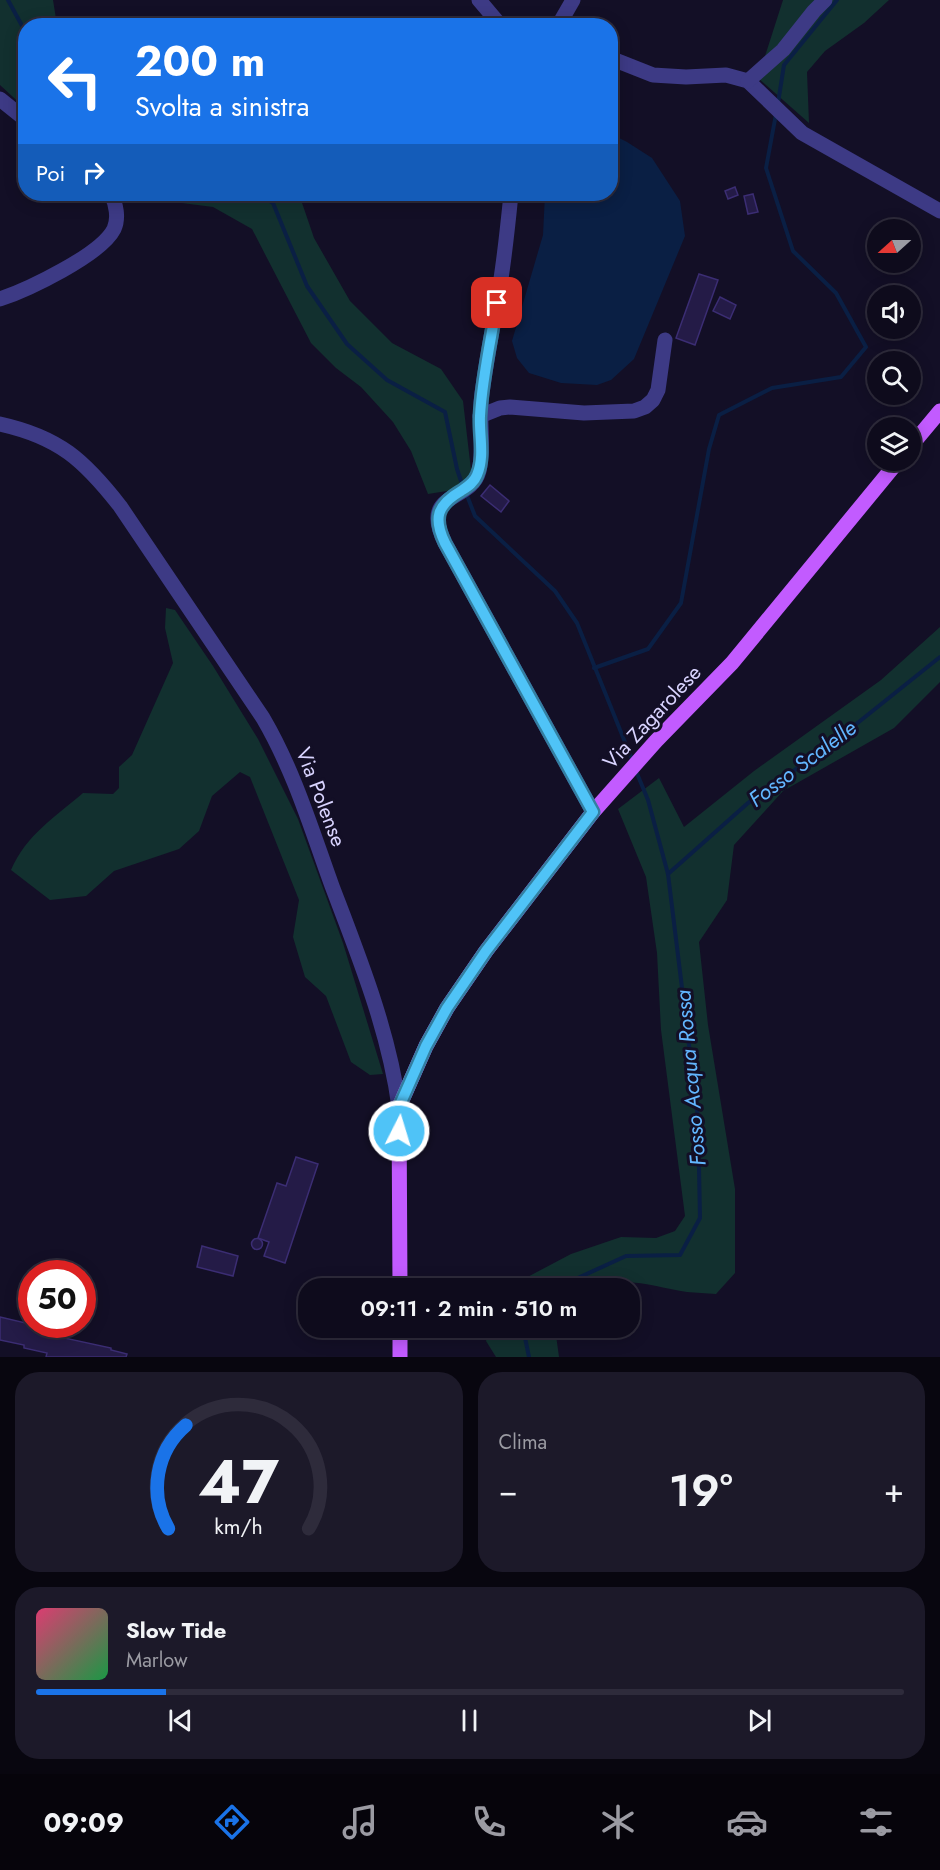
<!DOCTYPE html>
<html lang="it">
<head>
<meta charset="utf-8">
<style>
  body { margin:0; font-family:Jost,sans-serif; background:#1c1929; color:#f1f3f6; height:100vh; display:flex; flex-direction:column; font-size:22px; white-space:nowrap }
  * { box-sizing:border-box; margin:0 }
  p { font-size:20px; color:#9b9ba3 }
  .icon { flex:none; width:33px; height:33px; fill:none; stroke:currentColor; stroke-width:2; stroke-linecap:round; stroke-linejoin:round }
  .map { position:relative; height:1357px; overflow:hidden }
  .side { display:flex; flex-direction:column; gap:15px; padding:15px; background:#08060f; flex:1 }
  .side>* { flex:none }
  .hud { position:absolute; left:18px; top:18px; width:600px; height:183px; border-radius:24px; box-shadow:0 3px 15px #0003,0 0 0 2px #2e2b3b; background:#1a73e8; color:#fff; overflow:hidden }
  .needle { width:39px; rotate:249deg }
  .tools { position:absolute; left:867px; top:219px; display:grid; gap:12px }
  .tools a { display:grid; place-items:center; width:54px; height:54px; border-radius:50%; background:#0e0b1c; box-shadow:0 3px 15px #0003,0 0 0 2px #2e2b3b; font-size:30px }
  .speed { position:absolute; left:18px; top:1260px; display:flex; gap:12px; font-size:30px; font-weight:700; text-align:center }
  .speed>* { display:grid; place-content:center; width:78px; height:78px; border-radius:50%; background:#0e0b1c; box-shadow:0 3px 15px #0003,0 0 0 2px #2e2b3b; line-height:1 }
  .speed .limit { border:9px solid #d22; background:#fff; color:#111 }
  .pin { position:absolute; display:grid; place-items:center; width:51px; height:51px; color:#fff; margin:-26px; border-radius:12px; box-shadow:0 3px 9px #0006 }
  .me { position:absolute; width:66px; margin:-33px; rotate:5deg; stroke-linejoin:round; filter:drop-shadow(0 0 4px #0008) }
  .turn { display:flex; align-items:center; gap:21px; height:126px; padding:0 18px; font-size:27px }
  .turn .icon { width:78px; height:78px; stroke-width:2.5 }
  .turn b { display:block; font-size:42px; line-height:51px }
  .then { display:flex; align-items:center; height:57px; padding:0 18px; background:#0003; gap:12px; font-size:22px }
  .big { font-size:45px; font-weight:600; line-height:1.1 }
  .side .tile { flex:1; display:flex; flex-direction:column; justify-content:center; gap:9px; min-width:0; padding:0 21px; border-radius:24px; background:#1c1929 }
  .side .dial { align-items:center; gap:0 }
  .dial svg { height:156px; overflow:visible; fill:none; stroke:#2e2b3b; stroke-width:7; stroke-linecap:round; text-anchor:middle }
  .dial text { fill:#f1f3f6; stroke:none }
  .song { display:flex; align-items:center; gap:18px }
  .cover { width:72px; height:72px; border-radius:9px; background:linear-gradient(135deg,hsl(340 70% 55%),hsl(140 70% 35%)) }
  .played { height:6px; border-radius:3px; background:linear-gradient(90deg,#1a73e8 15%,#2e2b3b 15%) }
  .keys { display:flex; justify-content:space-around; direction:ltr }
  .heat { display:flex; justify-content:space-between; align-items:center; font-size:33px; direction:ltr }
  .side .tiles { flex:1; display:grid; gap:15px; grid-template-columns:1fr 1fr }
  .tile:last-child { grid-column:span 2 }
  .trip { position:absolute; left:298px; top:1278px; width:342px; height:60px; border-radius:24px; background:#0e0b1c; box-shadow:0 3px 15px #0003,0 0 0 2px #2e2b3b; font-weight:600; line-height:60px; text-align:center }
  .menu { display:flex; height:96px; justify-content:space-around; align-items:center; background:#06040b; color:#9b9ba3 }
  .menu .icon { width:42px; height:42px }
  .menu .on { color:#1a73e8 }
  .menu b { font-size:27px; color:#f1f3f6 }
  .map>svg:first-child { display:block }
  .green { fill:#12302f }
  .water { fill:#0a1f44 }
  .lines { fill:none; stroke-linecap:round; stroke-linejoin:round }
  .stream { stroke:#0a1f44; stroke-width:4 }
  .building { fill:#241b47; stroke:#3b2d73; stroke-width:1.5 }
  .minor { stroke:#3d3a85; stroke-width:15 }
  .major { stroke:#c25bff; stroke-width:15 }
  .route-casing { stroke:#337fa1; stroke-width:15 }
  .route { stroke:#4fc3f7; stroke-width:10 }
  .labels { text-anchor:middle; stroke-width:6; stroke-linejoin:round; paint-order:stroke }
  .street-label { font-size:21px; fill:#d9d4ff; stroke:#130f26 }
  .water-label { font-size:22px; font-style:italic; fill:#62b6ff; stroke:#130f26 }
</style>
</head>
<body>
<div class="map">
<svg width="940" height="1357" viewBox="0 0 940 1357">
  <rect width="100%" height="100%" fill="#130f26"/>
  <g class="green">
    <path d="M0,0H53L57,25L26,26L25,108L0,85Z"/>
    <path d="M783,0H889L864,23L825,51L807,72L809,123L758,78Z"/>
    <path d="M154,194H299L314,238L350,301L392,343L441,369L463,401L471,470L468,481L453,490L428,494L411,451L393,422L361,387L336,368L311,343L252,229L213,207L174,202Z"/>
    <path d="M166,608L175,610L213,666L258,739L298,819L343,943L383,1074L370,1075L351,1062L326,996L305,977L293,937L299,900L250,777L240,772L212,796L199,831L179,849L114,871L86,896L50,900L11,870C26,835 55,817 83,793L113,794L119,788V767L132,755L173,663L165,628Z"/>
    <path d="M940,627V682L894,728L783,791L734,845L727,900L699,942L708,1025L735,1189V1273L716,1294C706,1293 696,1293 687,1292C658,1288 625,1275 597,1288H512L518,1282L571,1254L621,1237L656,1238L675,1231L685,1216L661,1030L657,953L646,877L618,809L659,778L684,827L754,771L881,680Z"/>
    <path d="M489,1328H560L556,1335L559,1357H496L486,1341Z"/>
  </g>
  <path class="water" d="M611,134L627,142L652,158L680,201L685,236L634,359L611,380L597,385L561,383L529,373L517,358L512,341L543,235L545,194H610Z"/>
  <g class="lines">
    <g class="stream">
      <path d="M8,0L26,33"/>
      <path d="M778,103L784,65L837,0"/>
      <path d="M259,194L273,203L307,286L347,344L387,380L445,412L457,469L461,481"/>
      <path d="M468,498L475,516L555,591L577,623L631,757"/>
      <path d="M594,668L648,649L681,603L709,449L719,415L772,388L841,377L866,347L836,293L793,251L766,168L776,114"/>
      <path d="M668,874L748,803L830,745L940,657"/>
      <path d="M556,1288L626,1256L680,1255L700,1218L698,1118L668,874L648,800L636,771"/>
      <path d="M523,1328L529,1357"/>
    </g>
  </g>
  <g class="building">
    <path d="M735,187L738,195L728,199L725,191Z"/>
    <path d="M753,194L758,212L748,214L744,196Z"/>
    <path d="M699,274L718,280L695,345L676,338Z"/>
    <path d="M720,297L736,305L730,319L713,311Z"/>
    <path d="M490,485L509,501L501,512L481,496Z"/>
    <path d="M296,1157L318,1164L285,1263L264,1256L269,1242L258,1238L277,1183L286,1186Z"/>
    <circle cx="257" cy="1244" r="5.5"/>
    <path d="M202,1246L238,1256L233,1276L197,1267Z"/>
    <path d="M0,1317L30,1324V1326L55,1332V1336L111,1348V1350L127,1354L126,1357H46L47,1353L24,1348V1345L0,1340Z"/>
  </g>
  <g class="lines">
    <g class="minor">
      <path d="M479,0L501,26"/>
      <path d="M558,26L573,0"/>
      <path d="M610,58L653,75L686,77L726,75L748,81L802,133L940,211"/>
      <path d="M748,81L783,50L814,11L825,0"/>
      <path d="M0,99L26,120"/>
      <path d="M511,194C508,224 505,254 500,285C494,321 487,357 482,393C478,419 485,446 479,471C471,503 419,490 445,543L593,812"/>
      <path d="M0,299C27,290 101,255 114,229C119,218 116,204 111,194"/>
      <path d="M480,416L500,408L510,407L584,413L634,411L645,407L653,400L658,390L665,340"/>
      <path d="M0,424C59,437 84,460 120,506L263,718C294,771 311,828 332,886C359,957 389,1031 399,1107"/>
    </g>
    <g class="major">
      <path d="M910,447L940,411"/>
      <path d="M400,1288L399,1107L426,1046L447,1008L486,951L593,812L656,741L732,663L899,460"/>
      <path d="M400,1328V1357"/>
    </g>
  </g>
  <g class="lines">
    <g class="route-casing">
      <path id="route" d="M399,1131V1107L426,1046L447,1008L486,951L593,812L445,543C433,518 437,505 461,491C467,487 474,483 477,475C485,457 479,435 480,416C482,378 491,340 497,303"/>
    </g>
    <use href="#route" class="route"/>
  </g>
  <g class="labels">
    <g class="street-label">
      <text transform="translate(652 717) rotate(-47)" y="7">Via Zagarolese</text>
      <text transform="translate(321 797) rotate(69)" y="7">Via Polense</text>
    </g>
    <g class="water-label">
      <text transform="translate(802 763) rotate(-37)" y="8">Fosso Scalelle</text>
      <text transform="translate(690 1078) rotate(-95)" y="8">Fosso Acqua Rossa</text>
    </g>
  </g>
</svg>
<div class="tools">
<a><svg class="needle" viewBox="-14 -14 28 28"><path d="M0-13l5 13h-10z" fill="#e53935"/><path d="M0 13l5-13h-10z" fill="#9b9ba3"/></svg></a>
<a><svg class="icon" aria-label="sound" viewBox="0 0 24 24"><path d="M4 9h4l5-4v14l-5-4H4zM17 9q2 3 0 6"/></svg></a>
<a><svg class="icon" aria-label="search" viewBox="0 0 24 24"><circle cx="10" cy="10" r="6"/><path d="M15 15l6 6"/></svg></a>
<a><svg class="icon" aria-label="layers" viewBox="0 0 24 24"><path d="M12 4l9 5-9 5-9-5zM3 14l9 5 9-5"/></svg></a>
</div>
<div class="speed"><div class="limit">50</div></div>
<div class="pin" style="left:497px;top:303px;background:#d93025"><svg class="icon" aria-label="arrive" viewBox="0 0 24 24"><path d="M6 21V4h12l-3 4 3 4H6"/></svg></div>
<svg class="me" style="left:399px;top:1131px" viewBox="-20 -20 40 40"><circle r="17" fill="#4fc3f7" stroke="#fff" stroke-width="3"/><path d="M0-11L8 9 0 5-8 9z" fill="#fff"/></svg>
<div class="trip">09:11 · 2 min · 510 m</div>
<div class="hud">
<div class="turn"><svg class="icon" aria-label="left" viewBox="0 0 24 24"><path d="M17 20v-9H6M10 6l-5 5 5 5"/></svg><div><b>200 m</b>Svolta a sinistra</div></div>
<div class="then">Poi<svg class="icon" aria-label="right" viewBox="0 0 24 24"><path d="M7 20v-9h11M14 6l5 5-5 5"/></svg></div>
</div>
</div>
<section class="side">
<div class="tiles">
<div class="tile dial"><svg viewBox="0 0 100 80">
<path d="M14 69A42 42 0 1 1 86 69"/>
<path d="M14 69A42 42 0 0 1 23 16" stroke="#1a73e8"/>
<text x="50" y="56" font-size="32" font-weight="700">47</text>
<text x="50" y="72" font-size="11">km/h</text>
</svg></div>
<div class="tile"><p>Clima</p>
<div class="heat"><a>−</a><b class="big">19°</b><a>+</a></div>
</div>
<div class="tile">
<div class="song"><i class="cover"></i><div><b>Slow Tide</b><p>Marlow</p></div></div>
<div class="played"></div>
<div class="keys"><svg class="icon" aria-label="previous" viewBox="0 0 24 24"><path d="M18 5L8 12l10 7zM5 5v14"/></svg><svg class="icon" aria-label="pause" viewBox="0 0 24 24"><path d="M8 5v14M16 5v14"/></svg><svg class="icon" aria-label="next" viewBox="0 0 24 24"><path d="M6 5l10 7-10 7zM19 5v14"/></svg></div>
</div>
</div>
</section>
<nav class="menu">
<b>09:09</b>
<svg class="icon on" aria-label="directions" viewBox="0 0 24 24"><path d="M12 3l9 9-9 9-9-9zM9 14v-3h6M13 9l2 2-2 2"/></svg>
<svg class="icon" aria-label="music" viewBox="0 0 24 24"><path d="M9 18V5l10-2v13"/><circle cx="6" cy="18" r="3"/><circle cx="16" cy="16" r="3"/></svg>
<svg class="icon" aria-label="phone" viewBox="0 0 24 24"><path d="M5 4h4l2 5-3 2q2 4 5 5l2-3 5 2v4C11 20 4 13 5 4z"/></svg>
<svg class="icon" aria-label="climate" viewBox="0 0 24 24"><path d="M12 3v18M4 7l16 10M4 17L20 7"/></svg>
<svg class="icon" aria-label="car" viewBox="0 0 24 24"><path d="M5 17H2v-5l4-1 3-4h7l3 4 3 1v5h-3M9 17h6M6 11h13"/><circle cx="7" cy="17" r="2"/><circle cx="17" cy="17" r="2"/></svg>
<svg class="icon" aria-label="filters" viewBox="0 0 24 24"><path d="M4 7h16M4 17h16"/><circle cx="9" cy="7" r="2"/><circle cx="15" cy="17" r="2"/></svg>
</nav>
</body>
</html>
